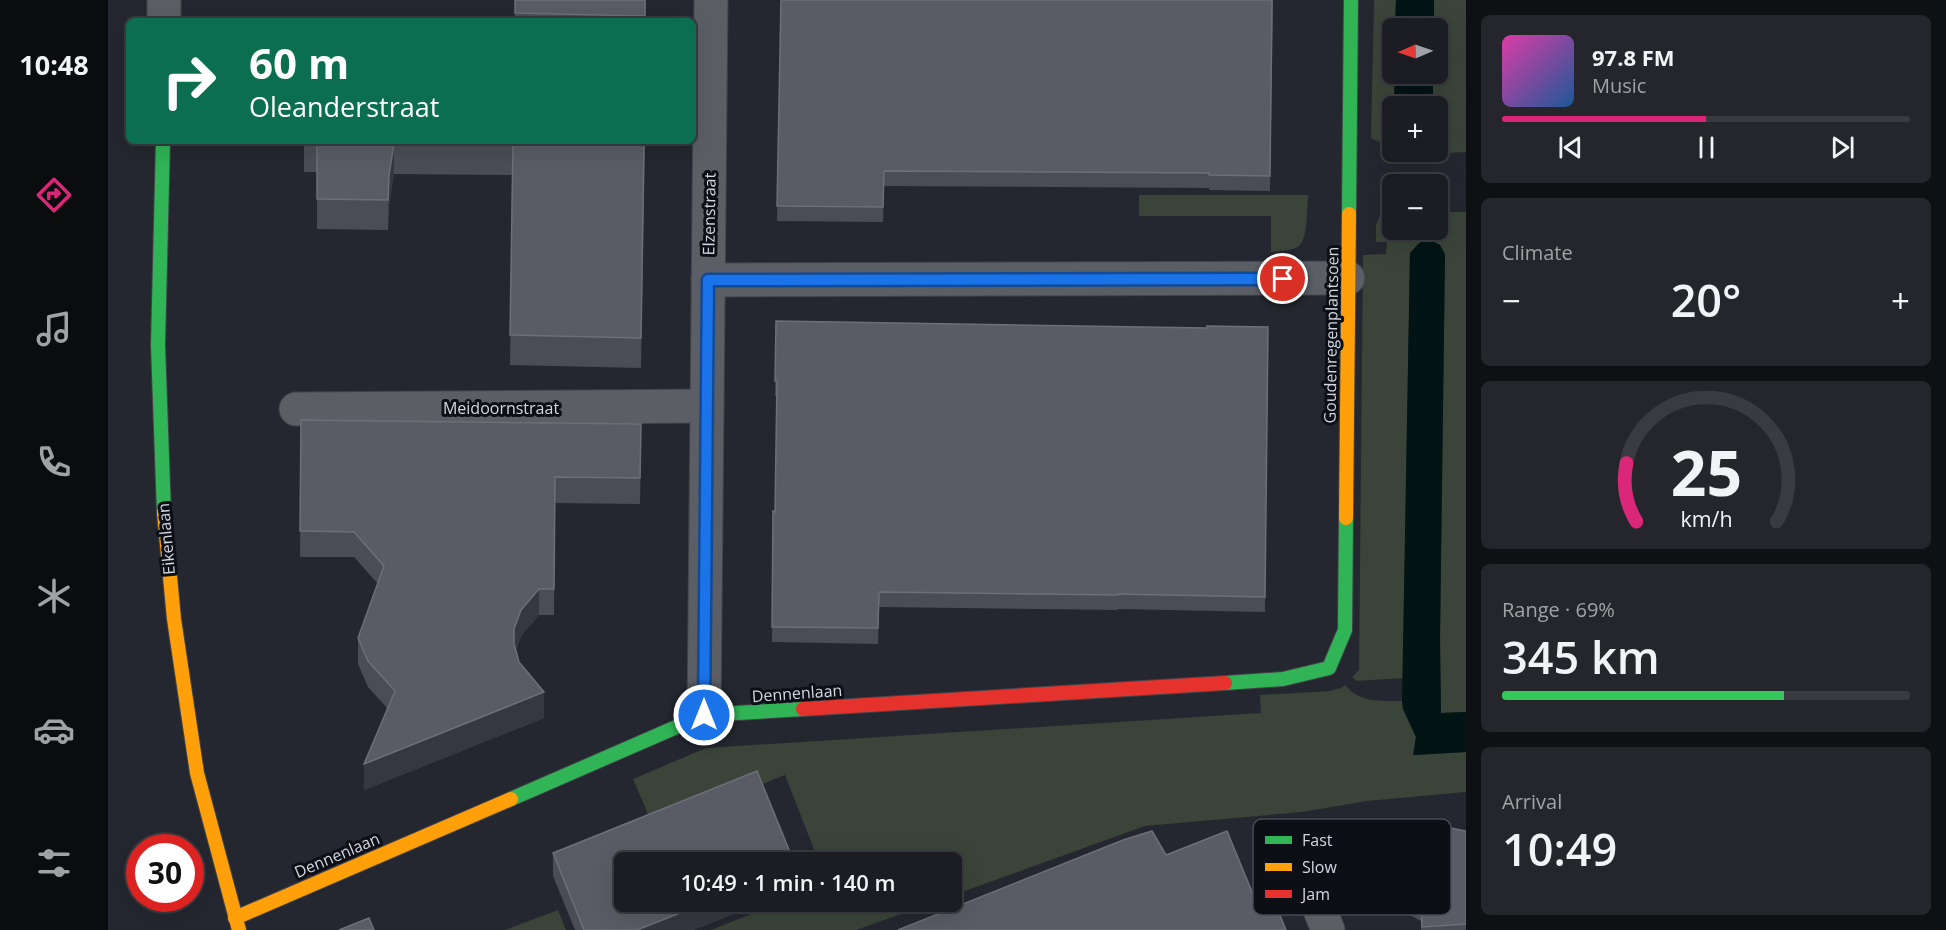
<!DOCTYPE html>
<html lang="en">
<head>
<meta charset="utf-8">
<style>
  body { margin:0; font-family:"Open Sans",sans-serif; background:#24262b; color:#f1f3f6; height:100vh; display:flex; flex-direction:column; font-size:22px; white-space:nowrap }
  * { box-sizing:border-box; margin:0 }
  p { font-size:20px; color:#a0a2a6 }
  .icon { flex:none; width:33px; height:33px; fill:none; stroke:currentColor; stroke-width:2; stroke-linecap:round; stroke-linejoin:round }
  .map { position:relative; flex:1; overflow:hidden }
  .sheet { display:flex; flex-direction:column; gap:15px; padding:15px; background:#0f1013; width:480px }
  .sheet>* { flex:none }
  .top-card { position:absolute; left:18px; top:18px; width:570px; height:126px; border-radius:9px; box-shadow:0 6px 24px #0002,0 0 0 2px #393b41; background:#0b6e4f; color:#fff; overflow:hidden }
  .needle { width:39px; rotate:268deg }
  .tools { position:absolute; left:1274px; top:18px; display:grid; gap:12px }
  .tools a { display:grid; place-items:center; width:66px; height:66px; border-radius:9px; background:#1b1d23; box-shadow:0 6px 24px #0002,0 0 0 2px #393b41; font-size:30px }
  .speed { position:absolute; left:18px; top:834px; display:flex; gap:12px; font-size:30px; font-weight:700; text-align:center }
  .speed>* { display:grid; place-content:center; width:78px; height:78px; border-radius:50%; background:#1b1d23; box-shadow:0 6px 24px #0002,0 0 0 2px #393b41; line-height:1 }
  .speed .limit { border:9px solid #d22; background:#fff; color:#111 }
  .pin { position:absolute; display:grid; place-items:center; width:51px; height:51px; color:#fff; margin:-26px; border:3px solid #fff; border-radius:50%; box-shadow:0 2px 6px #0007 }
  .me { position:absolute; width:66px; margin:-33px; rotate:0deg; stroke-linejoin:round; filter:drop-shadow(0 0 4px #0008) }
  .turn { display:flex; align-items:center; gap:21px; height:126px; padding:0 24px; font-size:27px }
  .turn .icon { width:78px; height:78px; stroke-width:2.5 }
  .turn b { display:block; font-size:42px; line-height:51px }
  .big { font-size:45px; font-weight:600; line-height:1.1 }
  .sheet .tile { flex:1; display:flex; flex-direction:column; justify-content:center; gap:9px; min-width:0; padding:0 21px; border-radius:9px; background:#24262b }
  .sheet .dial { align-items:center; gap:0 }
  .dial svg { height:156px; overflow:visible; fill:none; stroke:#393b41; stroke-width:7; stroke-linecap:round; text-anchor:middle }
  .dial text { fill:#f1f3f6; stroke:none }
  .song { display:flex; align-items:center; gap:18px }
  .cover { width:72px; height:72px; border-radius:9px; background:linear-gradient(135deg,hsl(320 70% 55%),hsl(210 70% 35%)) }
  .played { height:6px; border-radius:3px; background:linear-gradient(90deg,#db2777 50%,#393b41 50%) }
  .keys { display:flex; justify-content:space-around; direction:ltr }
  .heat { display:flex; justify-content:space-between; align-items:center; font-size:33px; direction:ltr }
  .charge { height:9px; border-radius:4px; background:linear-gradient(90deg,#34c759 69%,#393b41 0) }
  .trip { position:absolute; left:506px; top:852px; width:348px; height:60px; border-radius:9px; background:#1b1d23; box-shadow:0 6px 24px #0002,0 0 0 2px #393b41; font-weight:600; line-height:60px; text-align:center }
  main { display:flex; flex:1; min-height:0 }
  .tab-bar { display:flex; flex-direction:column; width:108px; justify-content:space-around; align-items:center; background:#0b0c0e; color:#a0a2a6 }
  .tab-bar .icon { width:42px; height:42px }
  .tab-bar .current { color:#db2777 }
  .tab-bar b { font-size:27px; color:#f1f3f6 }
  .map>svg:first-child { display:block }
  .green { fill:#3a4438 }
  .water { fill:#031415 }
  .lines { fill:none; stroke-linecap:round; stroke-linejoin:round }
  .street-casing { stroke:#41444a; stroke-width:35 }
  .fast-casing { stroke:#41444a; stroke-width:16 }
  .slow-casing { stroke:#41444a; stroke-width:16 }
  .jam-casing { stroke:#41444a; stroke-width:16 }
  .street { stroke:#5b5e65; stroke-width:33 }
  .fast { stroke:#30b455; stroke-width:14 }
  .slow { stroke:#ff9f0a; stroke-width:14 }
  .jam { stroke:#e5322d; stroke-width:14 }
  .wall { fill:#4b4d56 }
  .shaded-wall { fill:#353840 }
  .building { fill:#5a5c65; stroke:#6d6f78; stroke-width:1.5 }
  .route-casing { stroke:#114b97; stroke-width:15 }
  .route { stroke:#1a73e8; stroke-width:10 }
  .labels { text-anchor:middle; stroke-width:6; stroke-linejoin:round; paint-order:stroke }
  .street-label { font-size:16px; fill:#d3d7e0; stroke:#0c0f15 }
  .key { fill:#0c0f15; stroke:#484b52; stroke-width:1.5 }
  .key-label { font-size:16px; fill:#d3d7e0 }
</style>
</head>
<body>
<main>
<nav class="tab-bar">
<b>10:48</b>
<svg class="icon current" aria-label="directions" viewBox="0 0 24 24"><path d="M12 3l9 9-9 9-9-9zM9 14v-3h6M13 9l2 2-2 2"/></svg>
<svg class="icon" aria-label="music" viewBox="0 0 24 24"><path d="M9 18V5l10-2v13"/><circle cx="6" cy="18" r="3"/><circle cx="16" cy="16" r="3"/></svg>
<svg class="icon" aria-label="phone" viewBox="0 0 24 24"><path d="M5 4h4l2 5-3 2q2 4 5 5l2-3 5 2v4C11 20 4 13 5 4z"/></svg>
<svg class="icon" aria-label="climate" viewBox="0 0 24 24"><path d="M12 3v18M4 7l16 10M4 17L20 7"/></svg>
<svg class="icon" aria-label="car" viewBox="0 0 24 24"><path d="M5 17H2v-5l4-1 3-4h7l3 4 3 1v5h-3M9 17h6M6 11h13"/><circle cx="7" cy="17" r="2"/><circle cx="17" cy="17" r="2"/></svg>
<svg class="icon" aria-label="filters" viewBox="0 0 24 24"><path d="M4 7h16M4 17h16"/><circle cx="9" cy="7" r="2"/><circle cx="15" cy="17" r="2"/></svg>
</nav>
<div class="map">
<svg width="1358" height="930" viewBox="0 0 1358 930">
  <rect width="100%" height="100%" fill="#24272f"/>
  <g class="green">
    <path d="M1266,0H1288L1287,28H1284V74H1287L1286,99L1325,100V74H1329V28H1326V0H1358V152L1316,154L1303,152H1329V106H1284V148L1263,138Z"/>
    <path d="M1031,195H1200C1199,207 1200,239 1191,246C1183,251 1172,251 1163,252V216H1031Z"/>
    <path d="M1284,212V230H1329V212H1358V712L1333,713L1332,638L1337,254L1302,253L1295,678L1249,681L1244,677L1251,670L1255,255L1278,254L1279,242H1268V225L1272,215Z"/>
    <path d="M1237,685C1252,703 1272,701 1294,701L1295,709L1308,737L1306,755L1358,752V792L1259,801L1194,812L1037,826L843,896V862H711L677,775L546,828L525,779L598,748L1153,713L1152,695L1222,691L1233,688Z"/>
    <path d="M674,902H827L748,930H603Z"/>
    <path d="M450,910L458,930H397Z"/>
  </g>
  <g class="water">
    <path d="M1288,0H1326V28H1287Z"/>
    <path d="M1287,74H1325V100L1286,99Z"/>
    <path d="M1319,238L1332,245L1337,254L1332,638L1333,713L1358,712V752L1305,755L1308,737L1295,709L1294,701L1302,253L1310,244Z"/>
  </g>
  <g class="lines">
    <g class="street-casing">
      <g id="street">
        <path d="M56,21V0"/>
        <path d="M600,280L1240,278"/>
        <path d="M188,409L599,406"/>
        <path d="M596,715L603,0"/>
        <path d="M1203,888L1220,930"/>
      </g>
    </g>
    <g class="fast-casing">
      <g id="fast">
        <path d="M55,141L50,345L56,513"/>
        <path d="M1241,214L1243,0"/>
        <path d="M1117,683L1175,679L1221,668L1237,630L1238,518"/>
        <path d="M403,799L596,715L695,709"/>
      </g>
    </g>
    <g class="slow-casing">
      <g id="slow">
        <path d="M56,513L66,619L89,773L131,930"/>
        <path d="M1238,518L1241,214"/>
        <path d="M127,918L403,799"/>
      </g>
    </g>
    <g class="jam-casing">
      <path id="jam" d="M695,709L1117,683"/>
    </g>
    <use href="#street" class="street"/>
    <use href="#fast" class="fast"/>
    <use href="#slow" class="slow"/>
    <use href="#jam" class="jam"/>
  </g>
  <g class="wall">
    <path d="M407,0H538L537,21H407Z"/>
    <path d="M673,0H1165L1162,191L1101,190V188L776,186L775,222L669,221Z"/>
    <path d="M196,141H537L533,368L402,365L404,175L286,174L281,205L280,230L209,229V172H196Z"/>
    <path d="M668,321L1099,328L1160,327L1157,612L1010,609V610L771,607L770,644L664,642L665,511L667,512L669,396H667Z"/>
    <path d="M193,420L533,449L532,504L447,503L446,615H431L413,636L408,650L411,662L436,718L256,790L280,709L260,687L250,664V638L270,584L246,557H192Z"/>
    <path d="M1358,831V930H1313V921L1298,913L1286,899L1283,881V858Z"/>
    <path d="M445,853L586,930H467L445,876Z"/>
  </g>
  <g class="shaded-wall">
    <path d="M286,144V174L281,205L280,230L281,175Z"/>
    <path d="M431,589V615L413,636L406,655V629L413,610Z"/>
    <path d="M436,692V718L256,790V764Z"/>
    <path d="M600,902H657L586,930H529Z"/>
  </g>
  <g class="building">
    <path d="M407,0H537V16L407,13Z"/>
    <path d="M673,0H1164L1162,176L1101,175V173L776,171L775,207L669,206Z"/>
    <path d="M196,141H536L533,338L402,335L405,145L286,144L281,175L280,200L209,199V142H196Z"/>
    <path d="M668,321L1099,328V326L1160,327L1157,597L1010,594V595L771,592L770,628L664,627L665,511L667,512L669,381H667Z"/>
    <path d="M193,420L533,424L532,478L447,477L446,589H431L413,610L406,629V644L411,662L436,692L256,764L287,691L260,661L250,638L276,566L246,532L192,531Z"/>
    <path d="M649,771L686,862H516V902H600L529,930H476L445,853Z"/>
    <path d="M1322,824L1358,831V924L1314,927L1313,899L1298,890L1286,876L1283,858L1286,844L1298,831L1307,826Z"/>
    <path d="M1044,831L1058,855L1119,831L1149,904L1165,898L1178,930H790L1015,840Z"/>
    <path d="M261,918L266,930H231Z"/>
  </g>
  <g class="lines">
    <g class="route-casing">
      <path id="route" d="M596,715L600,280L1175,279"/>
    </g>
    <use href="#route" class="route"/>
  </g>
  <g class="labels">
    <g class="street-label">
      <text transform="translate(601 214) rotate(-89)" y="6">Elzenstraat</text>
      <text transform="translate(1223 335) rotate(-89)" y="6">Goudenregenplantsoen</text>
      <text x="393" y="414">Meidoornstraat</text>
      <text transform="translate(58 539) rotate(-95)" y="6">Eikenlaan</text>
      <text transform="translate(689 693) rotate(-4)" y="6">Dennenlaan</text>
      <text transform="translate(229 855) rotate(-23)" y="6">Dennenlaan</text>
    </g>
  </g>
  <rect x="1145" y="819" width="198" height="96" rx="9" class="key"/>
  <rect x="1157" y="836" width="27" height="8" fill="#30b455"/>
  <rect x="1157" y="863" width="27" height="8" fill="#ff9f0a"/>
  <rect x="1157" y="890" width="27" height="8" fill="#e5322d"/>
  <g class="key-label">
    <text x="1194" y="846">Fast</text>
    <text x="1194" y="873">Slow</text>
    <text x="1194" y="900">Jam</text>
  </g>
</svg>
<div class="tools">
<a><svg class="needle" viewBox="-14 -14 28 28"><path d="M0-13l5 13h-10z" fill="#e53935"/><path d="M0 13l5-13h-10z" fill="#a0a2a6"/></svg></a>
<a>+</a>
<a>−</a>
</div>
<div class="speed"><div class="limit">30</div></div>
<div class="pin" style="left:1175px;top:279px;background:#d93025"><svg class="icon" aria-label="arrive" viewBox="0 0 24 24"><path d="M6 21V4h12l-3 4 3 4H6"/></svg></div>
<svg class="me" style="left:596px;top:715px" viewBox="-20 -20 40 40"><circle r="17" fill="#1a73e8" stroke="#fff" stroke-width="3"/><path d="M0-11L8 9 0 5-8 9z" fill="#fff"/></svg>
<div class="trip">10:49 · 1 min · 140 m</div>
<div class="top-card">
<div class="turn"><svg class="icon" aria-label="right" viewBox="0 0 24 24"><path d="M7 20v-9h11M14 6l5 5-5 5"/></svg><div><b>60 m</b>Oleanderstraat</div></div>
</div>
</div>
<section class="sheet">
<div class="tile">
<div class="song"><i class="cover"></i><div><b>97.8 FM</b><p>Music</p></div></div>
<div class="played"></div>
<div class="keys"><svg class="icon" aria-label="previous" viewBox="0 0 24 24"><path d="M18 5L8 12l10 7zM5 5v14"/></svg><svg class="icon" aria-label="pause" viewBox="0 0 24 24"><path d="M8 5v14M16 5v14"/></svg><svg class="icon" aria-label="next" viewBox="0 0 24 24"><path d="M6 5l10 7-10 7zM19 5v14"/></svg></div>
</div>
<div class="tile"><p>Climate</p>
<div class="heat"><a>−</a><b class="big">20°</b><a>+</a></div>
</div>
<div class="tile dial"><svg viewBox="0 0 100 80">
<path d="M14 69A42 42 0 1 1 86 69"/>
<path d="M14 69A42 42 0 0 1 9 39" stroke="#db2777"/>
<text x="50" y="56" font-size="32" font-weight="700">25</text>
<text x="50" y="72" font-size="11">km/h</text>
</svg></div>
<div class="tile"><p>Range · 69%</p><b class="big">345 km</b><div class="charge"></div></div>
<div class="tile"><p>Arrival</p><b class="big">10:49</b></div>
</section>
</main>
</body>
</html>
